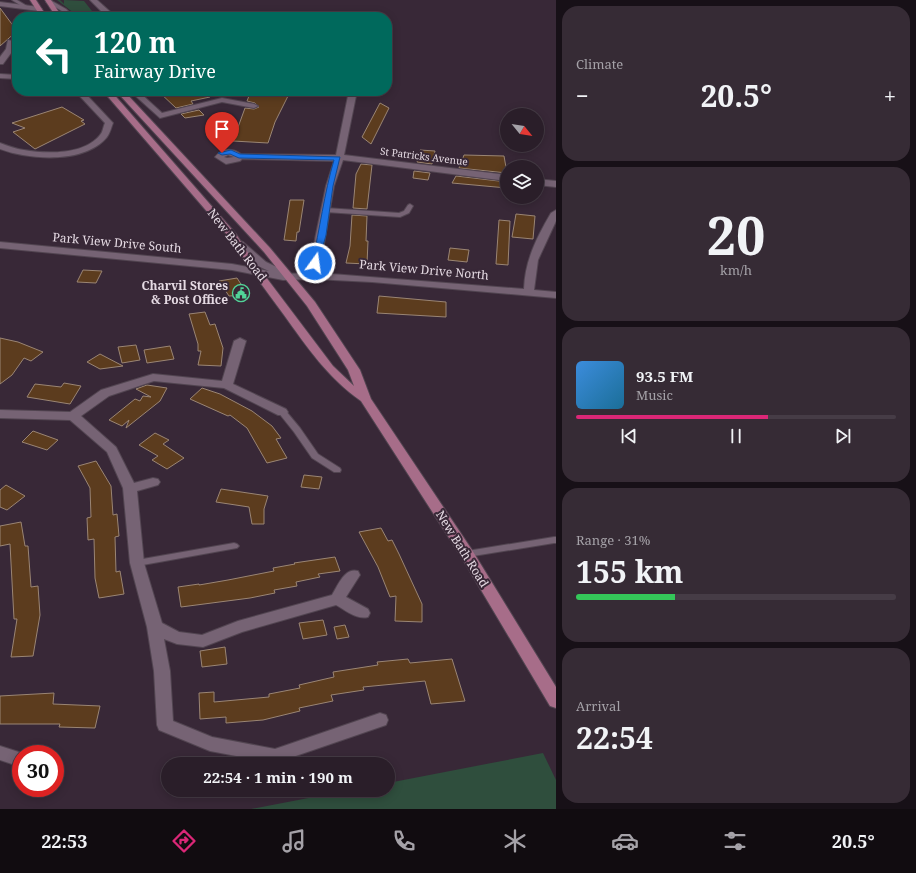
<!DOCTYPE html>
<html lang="en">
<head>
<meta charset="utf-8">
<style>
  body { margin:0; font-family:"Noto Serif",serif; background:#362b35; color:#f1f3f6; height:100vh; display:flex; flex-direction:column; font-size:15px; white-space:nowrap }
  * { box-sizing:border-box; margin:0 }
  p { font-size:13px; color:#a5a2a8 }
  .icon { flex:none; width:22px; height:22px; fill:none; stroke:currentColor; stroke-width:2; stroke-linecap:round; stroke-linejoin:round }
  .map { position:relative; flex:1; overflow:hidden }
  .details { display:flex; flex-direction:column; gap:6px; padding:6px; background:#171017; width:360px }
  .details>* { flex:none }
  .top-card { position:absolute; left:12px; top:12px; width:380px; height:84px; border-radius:16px; box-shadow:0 2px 10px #0003,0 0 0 1px #463c46; background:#00695c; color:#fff; overflow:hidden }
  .needle { width:26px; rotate:120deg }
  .fabs { position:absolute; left:500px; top:108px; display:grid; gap:8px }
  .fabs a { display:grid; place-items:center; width:44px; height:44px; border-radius:50%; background:#2a1e29; box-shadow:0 2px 10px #0003,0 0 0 1px #463c46; font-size:20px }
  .speed { position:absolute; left:12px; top:745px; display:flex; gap:8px; font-size:20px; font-weight:700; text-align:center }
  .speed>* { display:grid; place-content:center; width:52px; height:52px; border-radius:50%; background:#2a1e29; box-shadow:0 2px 10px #0003,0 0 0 1px #463c46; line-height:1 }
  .speed .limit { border:6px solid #d22; background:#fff; color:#111 }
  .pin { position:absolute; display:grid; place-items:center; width:34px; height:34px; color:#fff; margin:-41px -17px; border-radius:50% 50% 50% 0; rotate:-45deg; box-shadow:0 0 4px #0007 }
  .pin .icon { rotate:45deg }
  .me { position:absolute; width:44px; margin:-22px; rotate:14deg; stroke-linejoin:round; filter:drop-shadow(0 0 3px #0008) }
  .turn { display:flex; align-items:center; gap:14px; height:84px; padding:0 16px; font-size:18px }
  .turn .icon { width:52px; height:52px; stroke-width:2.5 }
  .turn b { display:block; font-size:28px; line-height:34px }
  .big { font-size:30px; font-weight:700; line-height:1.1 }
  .details .widget { flex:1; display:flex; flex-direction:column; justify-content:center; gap:6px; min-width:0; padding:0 14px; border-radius:16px; background:#362b35 }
  .details .dial { align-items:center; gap:0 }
  .dial b { font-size:52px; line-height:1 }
  .song { display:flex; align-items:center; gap:12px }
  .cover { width:48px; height:48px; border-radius:6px; background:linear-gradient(135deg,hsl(210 70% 55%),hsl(200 70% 35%)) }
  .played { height:4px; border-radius:2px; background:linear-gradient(90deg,#db2777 60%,#463c46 60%) }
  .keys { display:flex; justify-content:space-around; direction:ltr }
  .heat { display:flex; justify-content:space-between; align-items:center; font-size:22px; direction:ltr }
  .charge { height:6px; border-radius:3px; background:linear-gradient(90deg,#34c759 31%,#463c46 0) }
  .trip { position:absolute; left:161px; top:757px; width:234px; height:40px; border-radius:20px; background:#2a1e29; box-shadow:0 2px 10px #0003,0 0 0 1px #463c46; font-weight:700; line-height:40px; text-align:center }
  .menu { display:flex; height:64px; justify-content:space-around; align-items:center; background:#110c10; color:#a5a2a8 }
  .menu .icon { width:28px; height:28px }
  .menu .on { color:#db2777 }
  .menu b { font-size:18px; color:#f1f3f6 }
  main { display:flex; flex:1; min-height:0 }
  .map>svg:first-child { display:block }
  .green { fill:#2f4e3d }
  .building { fill:#5c3c1e; stroke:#9a8574 }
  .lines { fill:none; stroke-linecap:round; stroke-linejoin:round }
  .lane-casing { stroke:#524551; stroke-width:2 }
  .street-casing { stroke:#524551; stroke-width:2 }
  .primary-casing { stroke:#524551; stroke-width:2 }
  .lane { fill:#766374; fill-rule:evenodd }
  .street { fill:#766374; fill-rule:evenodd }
  .primary { fill:#a76d89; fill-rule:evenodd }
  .route { fill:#1a73e8; stroke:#114b97 }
  .labels { text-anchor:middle; stroke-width:4; stroke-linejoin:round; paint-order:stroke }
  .far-street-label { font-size:10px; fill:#e5dae3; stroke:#382837 }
  .street-label { font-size:12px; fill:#e5dae3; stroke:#382837 }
  .poi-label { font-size:12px; font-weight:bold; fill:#e5dae3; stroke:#382837; text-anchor:end }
</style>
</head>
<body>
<main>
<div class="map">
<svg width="556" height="809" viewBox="0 0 556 809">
  <rect width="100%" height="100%" fill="#382837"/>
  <g class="green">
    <path d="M57,0H60L64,4V0L84,1L92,11L90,17H79Z"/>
    <path d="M543,753L556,780V809H251L350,790H388V783Z"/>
  </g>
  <g class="building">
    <path d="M0,8L17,31L0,46Z"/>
    <path d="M158,91H209L210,97L191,101L193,104L176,108Z"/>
    <path d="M251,91H263L288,96L275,122L268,143L233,141L245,108L254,109L259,107L255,103L247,101Z"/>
    <path d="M380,103L389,108L371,144L362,137Z"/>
    <path d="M62,107L84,120L81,121L85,124L35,149L13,132L25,128L12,123Z"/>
    <path d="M199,110L204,115L185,118L181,114Z"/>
    <path d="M420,150L435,151L432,164L417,162Z"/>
    <path d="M464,155L504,156L507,173L459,168Z"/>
    <path d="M361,164L372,165L367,209L353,208L356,174Z"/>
    <path d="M414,171L430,173L428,180L413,178Z"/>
    <path d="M456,176L507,182V188L452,183Z"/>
    <path d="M290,200H304L299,232H297L296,241L284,240Z"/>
    <path d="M516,214L535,216L533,239L512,237Z"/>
    <path d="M352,215L367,216L366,241H368L367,264L346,263L350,246Z"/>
    <path d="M499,220L510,221L508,265L496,264Z"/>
    <path d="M450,248L469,250L467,262L448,260Z"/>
    <path d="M83,270L102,271L96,283L77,282Z"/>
    <path d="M237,278L248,295L229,296L219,281Z"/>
    <path d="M379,296L446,302V317L377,313Z"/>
    <path d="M205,312L210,325L215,324L223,348L221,366L198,365L201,351H198V344L189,314Z"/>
    <path d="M0,338L18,342L43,352L31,361L24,358L12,375L0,384Z"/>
    <path d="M136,345L140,360L122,363L118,347Z"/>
    <path d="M170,346L174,359L147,363L144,350Z"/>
    <path d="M100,354L123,366L100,369L87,362Z"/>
    <path d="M64,383L81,386L70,404L27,397L35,384L61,387Z"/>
    <path d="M147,385L167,388L160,401L126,428L129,420L122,426L109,420L135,399L140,401L143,396L151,397L136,389Z"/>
    <path d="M202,388L220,394L252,411L272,426L281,438L276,439L287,458L267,463L247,428L230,415L228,416L190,399Z"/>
    <path d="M33,431L58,440L47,450L22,442Z"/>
    <path d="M155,433L169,440L163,444L184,458L167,469L152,460L158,456L139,445Z"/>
    <path d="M96,461L111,486L113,515L117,514L119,536L115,537L116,572L120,571L124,594L99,598L95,578L94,539L88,540L87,518L91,517L90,488L78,466Z"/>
    <path d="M304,475L322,477L319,489L301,487Z"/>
    <path d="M6,485L25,496L7,510L0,507V490Z"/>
    <path d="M221,489L268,496L264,509V524H252L249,507L216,502Z"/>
    <path d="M21,522L25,546H28L31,587L38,586L40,615L33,656L11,657L17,619H14L10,544L0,546V526Z"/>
    <path d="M381,528L388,541L392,540L399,554L422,604V622L395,621L396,596L390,597L378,567L359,532Z"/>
    <path d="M335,557L340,571L318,574L320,577L296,582L297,586L274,590L275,593L250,598L181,607L178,587L199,584V585L228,580L274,571L273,568L295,564L294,563Z"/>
    <path d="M323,620L327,635L303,639L299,623Z"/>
    <path d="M345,625L349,637L337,639L334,627Z"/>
    <path d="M225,647L227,664L202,667L200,651Z"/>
    <path d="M408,659L410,663L452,659L465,701L431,704L425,681L363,687L364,690L331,695L333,701L299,708L300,711L263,720L226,723V717L200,719L199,693L214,692V702L269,697V694L300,688L299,685L334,677L333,672L378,665L377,662Z"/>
    <path d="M54,693L53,704L100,706L95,728L59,727L60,724H0V696Z"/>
  </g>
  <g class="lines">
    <g class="lane-casing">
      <g id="lane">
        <path d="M12,0H17L27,6L23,7Z"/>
        <path d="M46,0H50L66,9L74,17H69L62,11L46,2Z"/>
        <path d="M410,204L413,206L409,213L400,217L326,212L323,210L326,208L399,213L404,211L408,205Z"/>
        <path d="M282,409L285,410L300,428L318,454L340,468L341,470L340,472H334L312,458L294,432L278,412Z"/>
        <path d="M554,537H556V543H554L467,557L464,556L462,554L464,552L467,551Z"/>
        <path d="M234,543L237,544L239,546L237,548L137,566L134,565L132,563L134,561L137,560Z"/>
      </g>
    </g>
    <g class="street-casing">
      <g id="street">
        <path d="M90,0H97L116,17L105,15Z"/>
        <path d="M0,2L39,7L42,9L39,11L0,6Z"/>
        <path d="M8,40L13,41L14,49L3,64H0V57L6,49Z"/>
        <path d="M0,74L17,75V79L0,78Z"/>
        <path d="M75,91H83L113,123C111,128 110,133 107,137C85,164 29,160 0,149V143C8,146 16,149 24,150C47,154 84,155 100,135C103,132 103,127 105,123Z"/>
        <path d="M130,91H138L162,113L222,98L254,104L258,106L254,108L222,102L160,118Z"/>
        <path d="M349,91H357L344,155L507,175V181L343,160L334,186L319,273L524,289C525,260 537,237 551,213L556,210V221L538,260L534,290L556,292V298L372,282L314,279L283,280L232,270L0,248V242L232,264L269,271L258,266L237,246L235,244L240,241L243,242L266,262L283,270V274L308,273L326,186L334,161L242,159L240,161L226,164L215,157C222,148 232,148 241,154L336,155ZM228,155L234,157L227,158L224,157Z"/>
        <path d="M537,179L556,181V187L537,185Z"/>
        <path d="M240,338L246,341L233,384L286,409L288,412L286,415H278L224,388L154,381L109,396L81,416L116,447L134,483L153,478L158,479L160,482L158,485L137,491L144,563L162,623L179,632L202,635L238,621L332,595C338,585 345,567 358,571L360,575L346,597L368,609L370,613L368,617C357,620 345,610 336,605L242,632L203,647L177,644L164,639L170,671L173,721L212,737L275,749L380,713L386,715L388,720L386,725L284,760L286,764H268V762L210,751L159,730L157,725L154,671L147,627L130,563L123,488L107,452L70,420L0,418V410L70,412L101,390L153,374L222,381L234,341Z"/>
        <path d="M0,746L25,754H21V767L0,760Z"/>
      </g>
    </g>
    <g class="primary-casing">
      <g id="primary">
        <path d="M30,0H36L47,17H41Z"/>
        <path d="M45,0H51L62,17H56Z"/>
        <path d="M103,91H111L236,234L250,256L333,366L354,386L348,370L307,306L264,252L116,91H124L270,248L315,302L360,370L371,399L472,550L556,687V708L550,706L462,558L361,401C328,378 307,347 284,315C265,289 246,264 229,237Z"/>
      </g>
    </g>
    <use href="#lane" class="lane"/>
    <use href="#street" class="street"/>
    <use href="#primary" class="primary"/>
  </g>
  <path class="route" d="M231,150L240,154L340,157L333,186L326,235L318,264L312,263C320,229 324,194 334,160L239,158L230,154L222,155L218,153Z"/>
  <defs>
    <g id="civic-ring" transform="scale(0.9)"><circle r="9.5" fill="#382837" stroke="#51d398" stroke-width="1.5"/><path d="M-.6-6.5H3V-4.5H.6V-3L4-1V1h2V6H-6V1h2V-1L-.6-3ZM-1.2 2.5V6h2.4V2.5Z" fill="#51d398"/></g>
  </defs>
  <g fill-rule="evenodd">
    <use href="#civic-ring" x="241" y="293"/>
  </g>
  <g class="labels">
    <g class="far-street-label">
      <text transform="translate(424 156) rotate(7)" y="4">St Patricks Avenue</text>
    </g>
    <g class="street-label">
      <text transform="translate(117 243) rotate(5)" y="4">Park View Drive South</text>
      <text transform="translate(237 245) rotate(52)" y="4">New Bath Road</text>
      <text transform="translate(424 270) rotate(5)" y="4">Park View Drive North</text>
      <text transform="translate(462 549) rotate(58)" y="4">New Bath Road</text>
    </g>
    <g class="poi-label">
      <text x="228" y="290">Charvil Stores<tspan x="228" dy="14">&amp; Post Office</tspan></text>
    </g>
  </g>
</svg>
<div class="fabs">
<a><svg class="needle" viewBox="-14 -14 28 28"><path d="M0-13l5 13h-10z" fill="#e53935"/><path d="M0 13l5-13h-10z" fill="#a5a2a8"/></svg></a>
<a><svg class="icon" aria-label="layers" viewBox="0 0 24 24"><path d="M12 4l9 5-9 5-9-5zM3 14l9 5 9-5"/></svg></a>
</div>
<div class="speed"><div class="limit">30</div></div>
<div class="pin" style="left:222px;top:153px;background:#d93025"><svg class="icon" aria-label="arrive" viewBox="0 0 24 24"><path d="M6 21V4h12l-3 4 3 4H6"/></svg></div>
<svg class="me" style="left:315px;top:263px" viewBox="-20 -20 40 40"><circle r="17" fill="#1a73e8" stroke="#fff" stroke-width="3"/><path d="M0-11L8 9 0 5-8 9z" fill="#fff"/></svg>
<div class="trip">22:54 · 1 min · 190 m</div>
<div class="top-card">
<div class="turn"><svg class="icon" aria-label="left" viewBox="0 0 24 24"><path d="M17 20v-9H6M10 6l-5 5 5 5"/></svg><div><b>120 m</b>Fairway Drive</div></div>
</div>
</div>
<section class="details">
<div class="widget"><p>Climate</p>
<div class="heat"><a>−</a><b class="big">20.5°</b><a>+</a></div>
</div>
<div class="widget dial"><b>20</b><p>km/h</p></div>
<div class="widget">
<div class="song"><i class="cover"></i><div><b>93.5 FM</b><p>Music</p></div></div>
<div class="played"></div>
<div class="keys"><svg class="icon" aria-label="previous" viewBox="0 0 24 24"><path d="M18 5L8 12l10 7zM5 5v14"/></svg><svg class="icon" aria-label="pause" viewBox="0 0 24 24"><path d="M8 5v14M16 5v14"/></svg><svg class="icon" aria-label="next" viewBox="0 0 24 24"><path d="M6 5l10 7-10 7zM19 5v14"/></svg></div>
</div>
<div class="widget"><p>Range · 31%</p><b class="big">155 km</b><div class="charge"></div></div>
<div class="widget"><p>Arrival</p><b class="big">22:54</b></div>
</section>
</main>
<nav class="menu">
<b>22:53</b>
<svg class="icon on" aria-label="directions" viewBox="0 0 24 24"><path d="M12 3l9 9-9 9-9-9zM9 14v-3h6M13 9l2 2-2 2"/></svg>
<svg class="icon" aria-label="music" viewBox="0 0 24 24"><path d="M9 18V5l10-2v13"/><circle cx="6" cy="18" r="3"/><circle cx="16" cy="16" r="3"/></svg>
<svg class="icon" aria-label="phone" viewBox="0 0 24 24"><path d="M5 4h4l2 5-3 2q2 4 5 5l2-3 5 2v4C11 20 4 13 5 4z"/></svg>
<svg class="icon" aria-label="climate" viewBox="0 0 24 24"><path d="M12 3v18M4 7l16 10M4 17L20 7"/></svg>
<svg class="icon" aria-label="car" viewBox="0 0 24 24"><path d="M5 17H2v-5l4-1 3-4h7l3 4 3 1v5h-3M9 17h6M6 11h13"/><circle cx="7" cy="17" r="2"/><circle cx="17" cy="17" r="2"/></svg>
<svg class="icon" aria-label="filters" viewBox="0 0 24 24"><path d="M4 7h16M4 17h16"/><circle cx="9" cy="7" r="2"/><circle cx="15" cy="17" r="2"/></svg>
<b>20.5°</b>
</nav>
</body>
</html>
